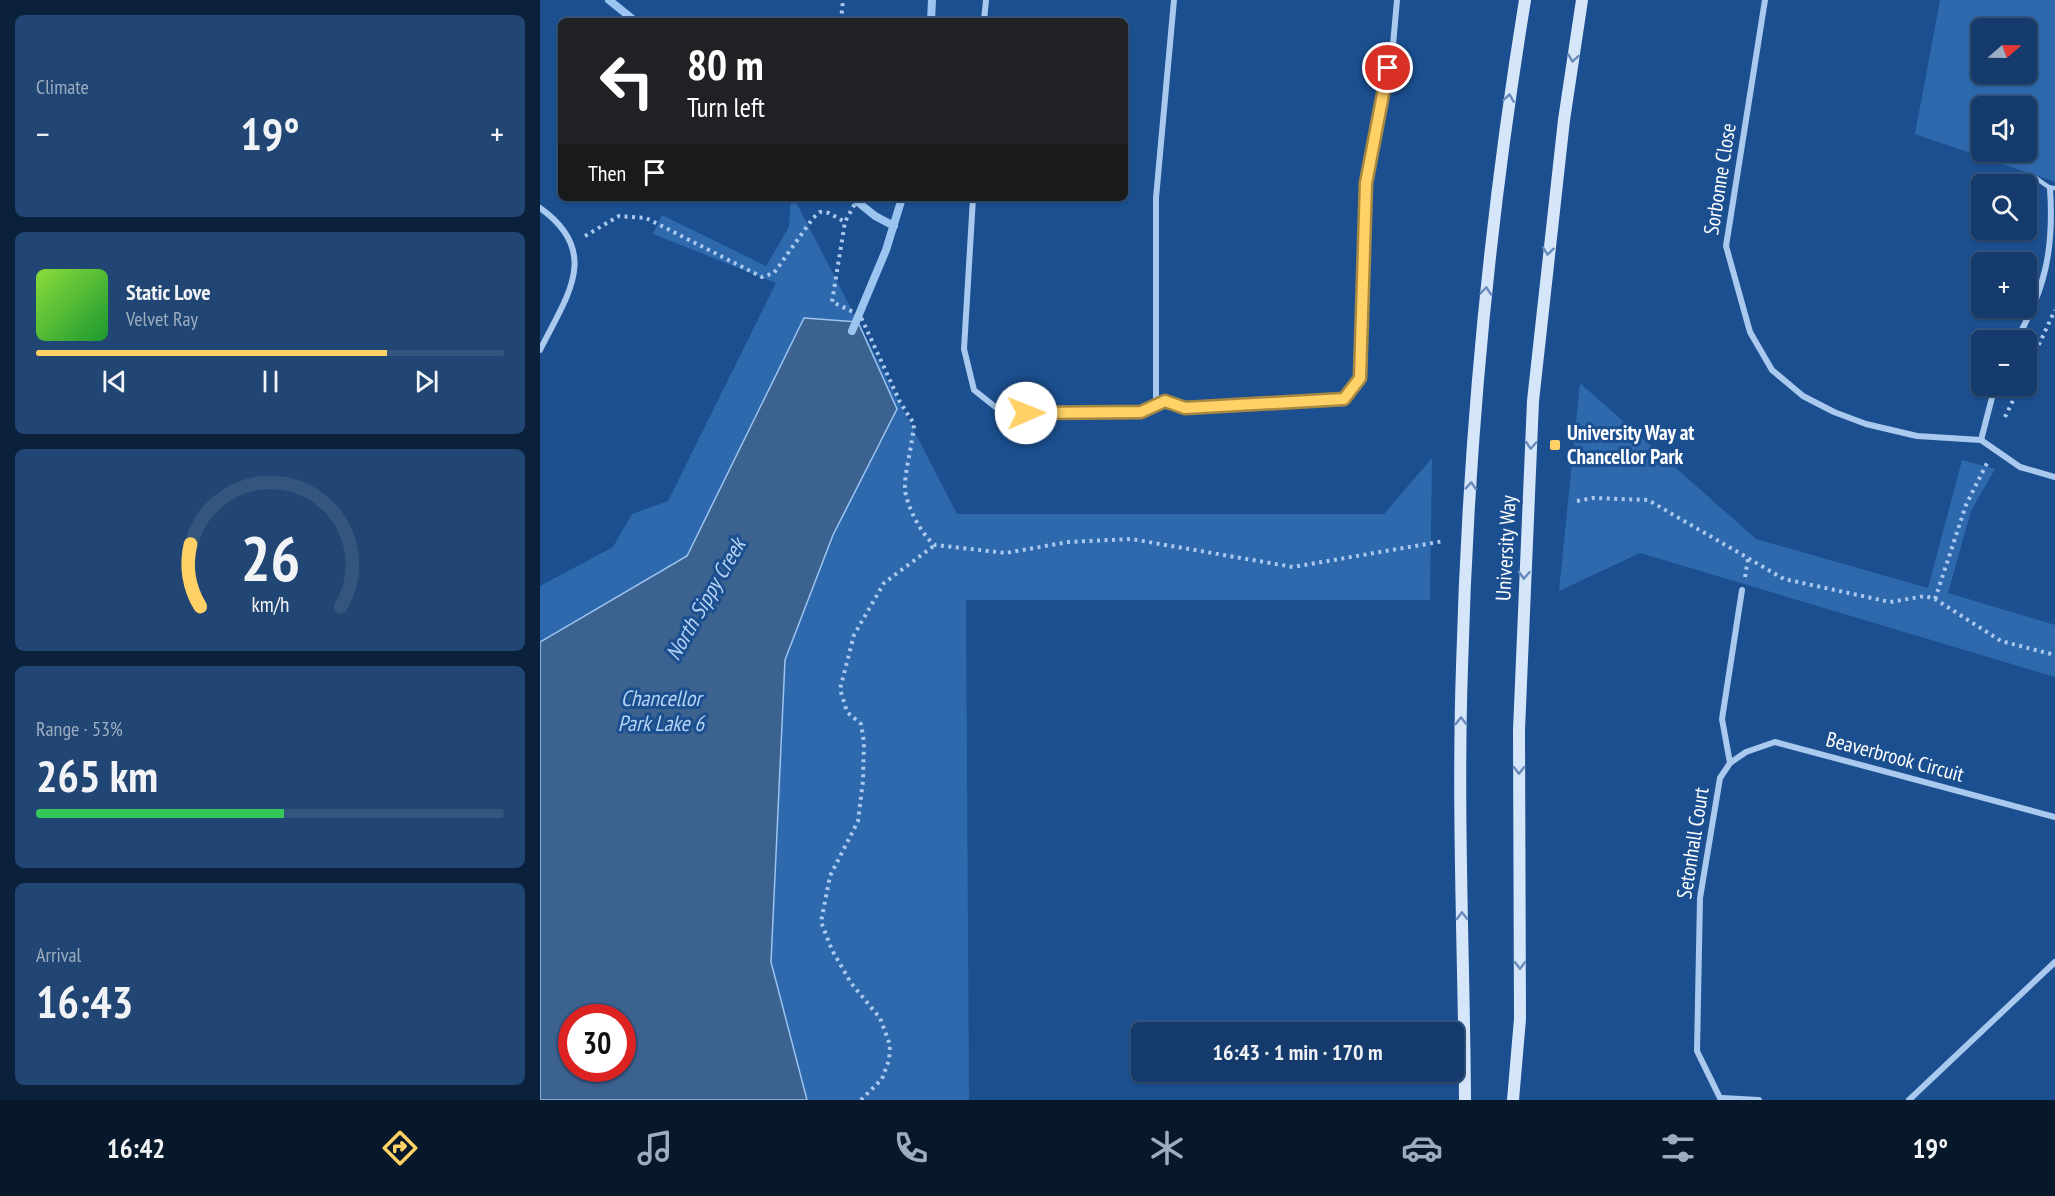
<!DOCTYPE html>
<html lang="en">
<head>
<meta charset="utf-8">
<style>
  body { margin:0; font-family:"PT Sans Narrow",sans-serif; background:#214673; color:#f1f3f6; height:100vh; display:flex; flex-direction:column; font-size:22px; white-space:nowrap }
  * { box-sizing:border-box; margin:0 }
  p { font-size:20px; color:#9dadc1 }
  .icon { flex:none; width:33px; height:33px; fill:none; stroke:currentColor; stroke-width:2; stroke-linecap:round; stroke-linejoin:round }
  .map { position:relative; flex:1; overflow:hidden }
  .sheet { display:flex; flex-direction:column; gap:15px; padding:15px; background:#0b203b; width:540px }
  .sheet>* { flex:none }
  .guide { position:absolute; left:18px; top:18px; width:570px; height:183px; border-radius:9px; box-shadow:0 2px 4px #0004,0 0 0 2px #33557e; background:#202124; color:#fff; overflow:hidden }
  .needle { width:39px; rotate:70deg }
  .fabs { position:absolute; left:1431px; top:18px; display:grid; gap:12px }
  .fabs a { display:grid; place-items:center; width:66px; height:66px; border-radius:9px; background:#143b6b; box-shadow:0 2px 4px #0004,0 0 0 2px #33557e; font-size:30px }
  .speed { position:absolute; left:18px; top:1004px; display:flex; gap:12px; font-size:30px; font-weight:700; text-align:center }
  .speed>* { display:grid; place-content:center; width:78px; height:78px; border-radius:50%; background:#143b6b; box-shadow:0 2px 4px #0004,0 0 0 2px #33557e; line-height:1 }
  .speed .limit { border:9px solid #d22; background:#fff; color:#111 }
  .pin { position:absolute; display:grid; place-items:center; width:51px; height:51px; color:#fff; margin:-26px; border:3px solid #fff; border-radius:50%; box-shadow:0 2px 6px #0007 }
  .me { position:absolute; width:66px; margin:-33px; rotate:89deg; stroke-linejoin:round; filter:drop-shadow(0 0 4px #0008) }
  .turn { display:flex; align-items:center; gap:21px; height:126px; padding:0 30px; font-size:27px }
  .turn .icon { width:78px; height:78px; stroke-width:2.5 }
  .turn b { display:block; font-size:42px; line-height:51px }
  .then { display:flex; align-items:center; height:57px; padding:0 30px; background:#0003; gap:12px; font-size:22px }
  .big { font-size:45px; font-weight:700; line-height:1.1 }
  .sheet .card { flex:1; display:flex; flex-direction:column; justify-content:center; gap:9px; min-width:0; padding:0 21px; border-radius:9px; background:#214673 }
  .sheet .dial { align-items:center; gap:0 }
  .dial svg { height:156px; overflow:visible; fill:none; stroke:#33557e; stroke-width:7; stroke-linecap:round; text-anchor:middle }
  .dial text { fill:#f1f3f6; stroke:none }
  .song { display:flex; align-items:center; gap:18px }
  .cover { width:72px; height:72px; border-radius:9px; background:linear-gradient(135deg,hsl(90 70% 55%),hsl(130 70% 35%)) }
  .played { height:6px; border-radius:3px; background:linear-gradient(90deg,#ffd166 75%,#33557e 75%) }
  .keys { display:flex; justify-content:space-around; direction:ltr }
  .heat { display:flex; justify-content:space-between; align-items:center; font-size:33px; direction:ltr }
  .charge { height:9px; border-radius:4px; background:linear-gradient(90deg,#34c759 53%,#33557e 0) }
  .trip { position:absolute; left:591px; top:1022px; width:333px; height:60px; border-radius:9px; background:#143b6b; box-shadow:0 2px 4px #0004,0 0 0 2px #33557e; font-weight:700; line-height:60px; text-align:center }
  .tabs { display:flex; height:96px; justify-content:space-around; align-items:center; background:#08182b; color:#9dadc1 }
  .tabs .icon { width:42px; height:42px }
  .tabs .current { color:#ffd166 }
  .tabs b { font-size:27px; color:#f1f3f6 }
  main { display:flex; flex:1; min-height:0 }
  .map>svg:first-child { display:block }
  .green { fill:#2e69ad; fill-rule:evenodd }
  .water { fill:#3c6290; stroke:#9cc4f0; stroke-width:1.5; fill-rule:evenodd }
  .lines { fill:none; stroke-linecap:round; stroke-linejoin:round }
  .stream { stroke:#9cc4f0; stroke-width:8 }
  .path { stroke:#a9c9ee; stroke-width:4; stroke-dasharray:3 4.5; stroke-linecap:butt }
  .lane { stroke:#a9c9ee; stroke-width:4.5 }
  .street { stroke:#a9c9ee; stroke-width:6 }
  .secondary { stroke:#d6e6fa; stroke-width:12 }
  .oneway { stroke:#668bba }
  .route-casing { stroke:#a68842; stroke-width:15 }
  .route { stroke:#ffd166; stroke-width:10 }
  .poi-dot { fill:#ffd166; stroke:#1b4f8f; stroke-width:2 }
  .labels { text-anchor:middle; stroke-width:6; stroke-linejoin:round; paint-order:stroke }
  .street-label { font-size:21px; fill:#fff; stroke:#1b4f8f }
  .poi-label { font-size:21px; font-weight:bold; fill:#fff; stroke:#1b4f8f; text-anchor:start }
  .water-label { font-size:22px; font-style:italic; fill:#b5d3f5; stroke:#1b4f8f }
</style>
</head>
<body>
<main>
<section class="sheet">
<div class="card"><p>Climate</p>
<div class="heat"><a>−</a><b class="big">19°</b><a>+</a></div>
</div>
<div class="card">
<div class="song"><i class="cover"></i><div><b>Static Love</b><p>Velvet Ray</p></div></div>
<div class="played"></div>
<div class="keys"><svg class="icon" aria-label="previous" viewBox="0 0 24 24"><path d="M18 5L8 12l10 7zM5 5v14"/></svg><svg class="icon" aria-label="pause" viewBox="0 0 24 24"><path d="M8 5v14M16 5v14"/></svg><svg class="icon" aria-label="next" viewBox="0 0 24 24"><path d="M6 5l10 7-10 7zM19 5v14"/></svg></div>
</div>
<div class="card dial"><svg viewBox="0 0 100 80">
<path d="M14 69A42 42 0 1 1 86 69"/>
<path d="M14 69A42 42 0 0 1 9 37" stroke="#ffd166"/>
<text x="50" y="56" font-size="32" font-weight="700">26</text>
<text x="50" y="72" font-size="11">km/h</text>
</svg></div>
<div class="card"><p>Range · 53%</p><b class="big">265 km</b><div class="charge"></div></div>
<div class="card"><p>Arrival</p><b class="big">16:43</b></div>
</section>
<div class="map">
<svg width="1515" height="1100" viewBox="0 0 1515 1100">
  <rect width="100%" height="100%" fill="#1b4f8f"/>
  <g class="green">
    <path d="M1400,0H1515V182L1375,134ZM1442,28H1486V74H1442ZM1442,106H1486V152H1442Z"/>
    <path d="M251,198H254L417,514H844L892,458L890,600H426L429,1100H0V586L73,547L92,514L128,501L236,283L113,234L122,215L226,266L249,227ZM32,1017H82V1068H32Z"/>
    <path d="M1040,383L1216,539L1388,588L1422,460L1455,469L1431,511L1408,593L1515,625V677L1100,553L1019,591Z"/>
  </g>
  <path class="water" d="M264,318L318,322L357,409L293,535L245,660L231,962L267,1100H0V642L147,556ZM32,1017H82V1068H32Z"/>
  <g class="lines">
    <g class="stream">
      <path d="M69,0L95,21"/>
      <path d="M391,21L392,0"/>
      <path d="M313,198L335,216L354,226"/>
      <path d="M312,331L346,250L362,198"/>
    </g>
    <g class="path">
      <path d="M301,21L303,0"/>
      <path d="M318,198L305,222L292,302L320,315L360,402L374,424C373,443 364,473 365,489C366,505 382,536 395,545L466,553L528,542L591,539L753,567L904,541"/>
      <path d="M45,236L79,216L106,218L222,277L234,273L273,218L280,212L289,213L305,222"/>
      <path d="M1486,372L1515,310"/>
      <path d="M1465,417L1480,386"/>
      <path d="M1037,501L1053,498L1108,500L1244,579L1350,602L1385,596L1395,599L1461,641L1515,655"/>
      <path d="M1205,577L1208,559"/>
      <path d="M1395,599L1426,505L1447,463"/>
      <path d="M321,1100L342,1079L349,1060L350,1045L340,1018L311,983L292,950L281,922L290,876L318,821L323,781L324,742L321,724L307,712L300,689L314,635L344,583L395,545"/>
    </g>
    <path class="lane" d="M1493,176L1510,188H1515"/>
    <g class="street">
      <path d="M1225,0L1186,246L1210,332L1232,370L1263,396L1294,412L1326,424L1377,436L1441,440L1480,467L1515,477"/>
      <path d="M444,21L446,0"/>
      <path d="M433,198L424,349L434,390L463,413L601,412L625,401L645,408L804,399L820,378L826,183L853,45L857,0"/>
      <path d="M0,208C62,252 27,296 0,350"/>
      <path d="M1476,340C1506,289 1514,247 1510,188"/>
      <path d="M616,405V198L634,0"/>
      <path d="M1441,440L1455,386"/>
      <path d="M1190,763L1206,752L1235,742L1515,817"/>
      <path d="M1182,1098L1219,1100"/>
      <path d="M1181,1100L1157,1051L1160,898L1180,778L1190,763L1182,719L1202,590"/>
      <path d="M1369,1100L1515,962"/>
    </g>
    <g class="secondary">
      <path d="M925,1100C924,956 917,812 922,667C928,444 949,221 985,0"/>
      <path d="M973,1100L980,1019L979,730L993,401L1024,120L1042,0"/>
    </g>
  </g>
  <defs><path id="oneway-chevron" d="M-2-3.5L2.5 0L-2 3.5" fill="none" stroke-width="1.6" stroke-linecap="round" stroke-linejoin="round" transform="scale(1.5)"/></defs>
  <g class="oneway">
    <use href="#oneway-chevron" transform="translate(1033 58) rotate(99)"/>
    <use href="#oneway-chevron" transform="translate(969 98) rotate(-81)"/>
    <use href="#oneway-chevron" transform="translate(1008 251) rotate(97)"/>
    <use href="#oneway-chevron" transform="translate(946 291) rotate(-85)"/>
    <use href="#oneway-chevron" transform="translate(991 445) rotate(93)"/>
    <use href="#oneway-chevron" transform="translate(931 486) rotate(-86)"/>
    <use href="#oneway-chevron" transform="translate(984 575) rotate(93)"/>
    <use href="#oneway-chevron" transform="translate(921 721) rotate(-90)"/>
    <use href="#oneway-chevron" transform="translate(979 770) rotate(90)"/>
    <use href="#oneway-chevron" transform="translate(922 916) rotate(-91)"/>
    <use href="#oneway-chevron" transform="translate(980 965) rotate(90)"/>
  </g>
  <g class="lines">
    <g class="route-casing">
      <path id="route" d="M486,413L601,412L625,401L645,408L804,399L820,378L826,183L848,68"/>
    </g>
    <use href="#route" class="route"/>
  </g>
  <rect class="poi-dot" x="1009" y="439" width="12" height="12" rx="3"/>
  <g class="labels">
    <g class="street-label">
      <text transform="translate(1180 179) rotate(-81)" y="7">Sorbonne Close</text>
      <text transform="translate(966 548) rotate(-87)" y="7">University Way</text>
      <text transform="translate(1355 757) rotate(15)" y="7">Beaverbrook Circuit</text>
      <text transform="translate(1153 843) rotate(-81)" y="7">Setonhall Court</text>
    </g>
    <g class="poi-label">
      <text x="1027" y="440">University Way at<tspan x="1027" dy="24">Chancellor Park</tspan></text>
    </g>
    <g class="water-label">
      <text transform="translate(165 599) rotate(-60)" y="8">North Sippy Creek</text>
      <text x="121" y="706">Chancellor<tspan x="121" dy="25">Park Lake 6</tspan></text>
    </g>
  </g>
</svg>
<div class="fabs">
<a><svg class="needle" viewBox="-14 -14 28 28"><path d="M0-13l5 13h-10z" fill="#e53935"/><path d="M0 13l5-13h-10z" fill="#9dadc1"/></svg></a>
<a><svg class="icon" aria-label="sound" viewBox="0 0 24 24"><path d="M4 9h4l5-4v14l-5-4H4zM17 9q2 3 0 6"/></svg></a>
<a><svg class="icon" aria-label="search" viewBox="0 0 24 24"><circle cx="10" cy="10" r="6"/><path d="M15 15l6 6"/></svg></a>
<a>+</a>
<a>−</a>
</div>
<div class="speed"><div class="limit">30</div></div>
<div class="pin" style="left:848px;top:68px;background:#d93025"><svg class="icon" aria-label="arrive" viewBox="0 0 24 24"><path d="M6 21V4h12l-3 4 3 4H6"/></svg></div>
<svg class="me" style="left:486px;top:413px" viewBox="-20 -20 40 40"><circle r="19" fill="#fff"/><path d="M0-13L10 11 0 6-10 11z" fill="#ffd166"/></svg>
<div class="trip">16:43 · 1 min · 170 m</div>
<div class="guide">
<div class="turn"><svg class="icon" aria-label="left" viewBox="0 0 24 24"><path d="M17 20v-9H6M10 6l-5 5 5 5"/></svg><div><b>80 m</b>Turn left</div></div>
<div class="then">Then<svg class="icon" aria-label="arrive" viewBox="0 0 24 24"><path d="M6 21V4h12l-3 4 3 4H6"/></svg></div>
</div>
</div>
</main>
<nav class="tabs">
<b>16:42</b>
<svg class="icon current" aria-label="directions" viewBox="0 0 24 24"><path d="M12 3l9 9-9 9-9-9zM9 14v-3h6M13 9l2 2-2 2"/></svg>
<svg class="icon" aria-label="music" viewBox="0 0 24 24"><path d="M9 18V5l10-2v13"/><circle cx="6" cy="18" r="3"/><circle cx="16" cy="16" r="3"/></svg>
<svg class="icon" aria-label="phone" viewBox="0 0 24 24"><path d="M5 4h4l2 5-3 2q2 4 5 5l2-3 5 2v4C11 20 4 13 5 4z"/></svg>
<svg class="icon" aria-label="climate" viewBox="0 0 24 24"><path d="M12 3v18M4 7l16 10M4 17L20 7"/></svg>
<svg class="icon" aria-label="car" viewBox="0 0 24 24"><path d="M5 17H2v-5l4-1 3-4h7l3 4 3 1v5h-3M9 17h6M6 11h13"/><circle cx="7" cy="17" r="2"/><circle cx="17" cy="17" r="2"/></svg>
<svg class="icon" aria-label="filters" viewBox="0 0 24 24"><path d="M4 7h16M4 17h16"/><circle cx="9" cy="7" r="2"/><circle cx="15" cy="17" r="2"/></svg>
<b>19°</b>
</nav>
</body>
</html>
